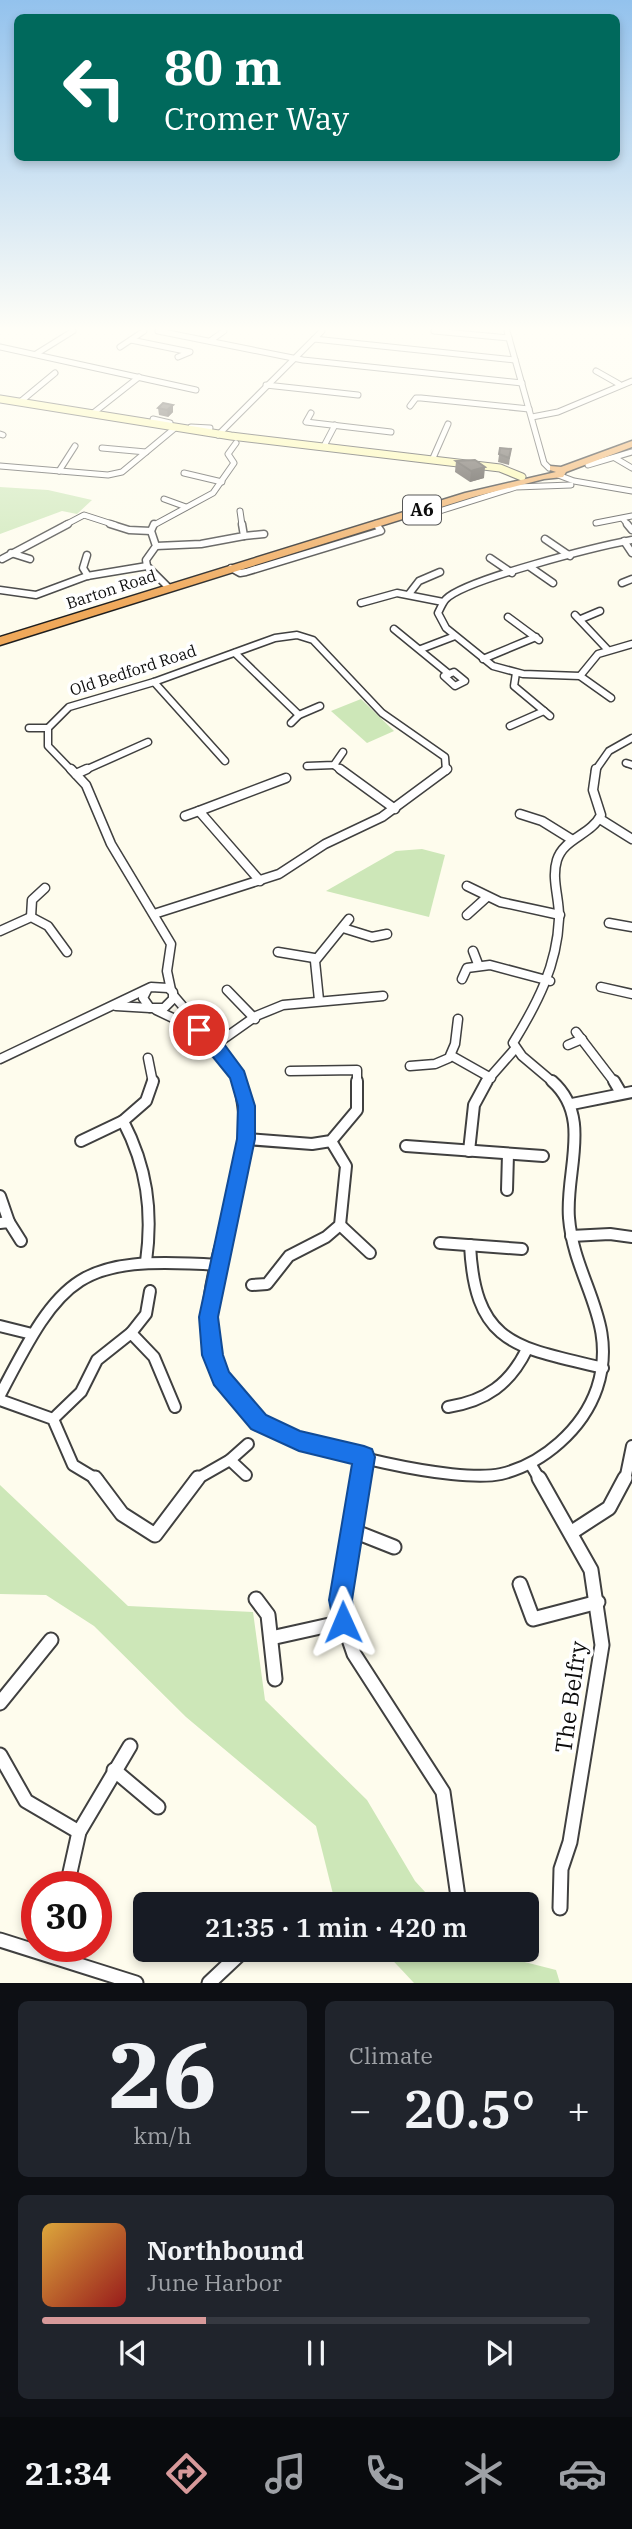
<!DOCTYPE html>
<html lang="en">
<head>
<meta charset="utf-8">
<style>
  body { margin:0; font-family:"IBM Plex Serif",serif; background:#20242c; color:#f1f3f6; height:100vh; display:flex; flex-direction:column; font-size:26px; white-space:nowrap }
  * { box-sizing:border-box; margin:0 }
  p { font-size:23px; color:#9ea1a6 }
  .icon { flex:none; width:38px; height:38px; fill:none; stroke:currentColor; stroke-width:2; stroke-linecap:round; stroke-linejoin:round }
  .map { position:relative; height:1983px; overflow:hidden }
  .sheet { display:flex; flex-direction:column; gap:18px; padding:18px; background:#0d0f14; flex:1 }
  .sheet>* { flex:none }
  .banner { position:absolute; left:14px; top:14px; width:606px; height:147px; border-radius:10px; box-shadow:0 4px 10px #0003; background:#00695c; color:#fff; overflow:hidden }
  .speed { position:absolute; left:21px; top:1871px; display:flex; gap:14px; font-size:35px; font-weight:700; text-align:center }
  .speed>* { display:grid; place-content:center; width:91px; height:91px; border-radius:50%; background:#171b24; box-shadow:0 4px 10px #0003; line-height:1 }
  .speed .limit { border:10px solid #d22; background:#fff; color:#111 }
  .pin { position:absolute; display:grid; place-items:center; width:60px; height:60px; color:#fff; margin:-30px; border:4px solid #fff; border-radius:50%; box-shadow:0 2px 7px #0007 }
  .me { position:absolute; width:77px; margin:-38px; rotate:359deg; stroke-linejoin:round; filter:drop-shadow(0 0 5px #0008) }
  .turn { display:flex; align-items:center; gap:24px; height:147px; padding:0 35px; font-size:32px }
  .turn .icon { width:91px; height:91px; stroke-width:2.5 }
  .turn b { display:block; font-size:49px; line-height:60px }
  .big { font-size:52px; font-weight:600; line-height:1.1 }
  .sheet .widget { flex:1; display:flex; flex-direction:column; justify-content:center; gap:10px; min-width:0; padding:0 24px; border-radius:10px; background:#20242c }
  .sheet .dial { align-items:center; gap:0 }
  .dial b { font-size:91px; line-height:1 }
  .song { display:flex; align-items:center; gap:21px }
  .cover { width:84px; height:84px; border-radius:10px; background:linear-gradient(135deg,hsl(40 70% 55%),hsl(0 70% 35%)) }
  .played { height:7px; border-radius:4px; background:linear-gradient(90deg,#d7999a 30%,#363941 30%) }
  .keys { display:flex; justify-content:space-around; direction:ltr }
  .heat { display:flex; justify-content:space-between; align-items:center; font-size:38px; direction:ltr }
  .sheet .tiles { flex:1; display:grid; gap:18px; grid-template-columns:1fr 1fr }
  .widget:last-child { grid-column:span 2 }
  .trip { position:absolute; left:133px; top:1892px; width:406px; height:70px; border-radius:10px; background:#171b24; box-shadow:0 4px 10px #0003; font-weight:600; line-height:70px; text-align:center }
  .menu { display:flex; height:112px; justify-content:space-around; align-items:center; background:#090b0e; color:#9ea1a6 }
  .menu .icon { width:49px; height:49px }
  .menu .on { color:#d7999a }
  .menu b { font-size:32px; color:#f1f3f6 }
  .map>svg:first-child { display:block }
  .green { fill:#cde7b8 }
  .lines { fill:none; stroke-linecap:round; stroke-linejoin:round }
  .street-far4-casing { stroke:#404040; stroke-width:7 }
  .street-far3-casing { stroke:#404040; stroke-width:9 }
  .street-far2-casing { stroke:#404040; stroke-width:11 }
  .street-far1-casing { stroke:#404040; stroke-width:14 }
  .street-casing { stroke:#404040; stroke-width:17 }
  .secondary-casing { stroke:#2f2f2f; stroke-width:9 }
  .highway-casing { stroke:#1e1e1e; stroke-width:3 }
  .street-far4 { stroke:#fff; stroke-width:5 }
  .street-far3 { stroke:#fff; stroke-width:6 }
  .street-far2 { stroke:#fff; stroke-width:8 }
  .street-far1 { stroke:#fff; stroke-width:10 }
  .street { stroke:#fff; stroke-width:13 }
  .secondary { stroke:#fcf8aa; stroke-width:7 }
  .highway { fill:#efa85a; fill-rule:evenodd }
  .wall { fill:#49433f }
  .shaded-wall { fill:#3c3733 }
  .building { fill:#554e49; stroke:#3c3733; stroke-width:2 }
  .route { fill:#1a73e8; stroke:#114b97; stroke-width:2 }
  .labels { text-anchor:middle; stroke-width:7; stroke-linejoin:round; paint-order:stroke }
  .far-street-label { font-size:16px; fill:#0d0d0d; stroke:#fff }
  .shield { fill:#fff; stroke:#565656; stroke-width:2 }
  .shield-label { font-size:18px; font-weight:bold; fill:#0d0d0d }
  .near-street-label { font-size:23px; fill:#0d0d0d; stroke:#fff }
</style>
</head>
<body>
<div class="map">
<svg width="632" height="1983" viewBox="0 0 632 1983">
  <rect width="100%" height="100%" fill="#fefced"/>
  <g class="green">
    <path d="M0,487L48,490L92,500L77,514L62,511L0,534Z"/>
    <path d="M361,699L394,731L367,743L331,711Z"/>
    <path d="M422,849L445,855L429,917L326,891L396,851Z"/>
    <path d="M0,1485L128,1606L253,1612L265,1700L367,1800L415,1881L436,1904H341L333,1894L316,1826L186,1717L94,1626L46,1595L0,1594Z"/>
    <path d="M383,1950H478L556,1970L560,1983H414Z"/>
  </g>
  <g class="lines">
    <g class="street-far4-casing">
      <g id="street-far4">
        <path d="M158,331L303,360L522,383"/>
        <path d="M434,331L509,338"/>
        <path d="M507,331L544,463L549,468"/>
        <path d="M314,339L515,360"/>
        <path d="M131,340L190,352L178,357"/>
        <path d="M210,341L224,331"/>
        <path d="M0,347L196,390"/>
        <path d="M120,347L144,331"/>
        <path d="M36,354L73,331"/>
        <path d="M596,371L619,384"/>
        <path d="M266,385L358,395"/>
        <path d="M20,402L55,373"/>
        <path d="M410,406L416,398H421L529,409"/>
        <path d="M311,413L306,422L391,432"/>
        <path d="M92,414L139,377"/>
        <path d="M532,417L558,412L632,381"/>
        <path d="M153,419L170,423"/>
        <path d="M191,427L210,428"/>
        <path d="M0,434L3,435"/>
        <path d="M218,435L322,331"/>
        <path d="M324,446L335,425"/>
        <path d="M102,448L146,452"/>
        <path d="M433,458L448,424"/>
        <path d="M615,458L632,468"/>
        <path d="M588,465L632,452"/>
        <path d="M0,466L108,475L122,472L175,428"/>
        <path d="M59,471L75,446"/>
        <path d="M184,473L222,482"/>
        <path d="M558,475L574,481L632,491"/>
        <path d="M164,499L186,507"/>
        <path d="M240,511L242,525"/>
        <path d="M405,515L414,519L516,487L571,485"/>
        <path d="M623,519L628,525"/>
        <path d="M596,523L632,516"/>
        <path d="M65,525L84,515L115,525"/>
        <path d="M154,525L213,493L234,463L228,454L236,443"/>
      </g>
    </g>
    <g class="street-far3-casing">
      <g id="street-far3">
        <path d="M110,524L129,530L151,531"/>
        <path d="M154,524L151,531L156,546L146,560L147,566L168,587"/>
        <path d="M627,524L632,530"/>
        <path d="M244,536L264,534"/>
        <path d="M545,539L570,556"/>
        <path d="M624,541L632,553"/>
        <path d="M156,546L201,544L244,536L242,524"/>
        <path d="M11,553L30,559"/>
        <path d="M87,555L83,568L88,576"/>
        <path d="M490,558L512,573"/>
        <path d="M2,559L68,524"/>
        <path d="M530,567L553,583"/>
        <path d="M231,568L240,573L246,572L381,531L376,524"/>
        <path d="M622,583L632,579"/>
        <path d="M0,590L36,595L87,576L147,566"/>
        <path d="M409,594L419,581L440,572"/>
        <path d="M361,603L397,593L443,602"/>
        <path d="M575,615L607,649"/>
        <path d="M508,617L539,640"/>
        <path d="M581,619L600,611"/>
        <path d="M394,629L449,674"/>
        <path d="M421,649L455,636"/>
        <path d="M235,653L299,715"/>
        <path d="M483,659L536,637"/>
        <path d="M454,672L465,681L455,686L444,676Z"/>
        <path d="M516,673L514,686L550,716"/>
        <path d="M580,676L598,654L632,644"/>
        <path d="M154,682L225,761"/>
        <path d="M611,698L580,676L523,674L493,666L446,628L438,613C440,609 443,602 446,599C466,579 600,546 632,540"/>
        <path d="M291,723L299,715L320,706"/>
        <path d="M510,726L544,711"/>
        <path d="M29,728H48"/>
        <path d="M626,763L632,765"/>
        <path d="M334,765L342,771"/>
        <path d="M307,766L334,765L343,752"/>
        <path d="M72,771L48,746V728L69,707L154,682L275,638L297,635L313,640L382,713L445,757L446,771"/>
        <path d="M83,771L148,742"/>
        <path d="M595,771L609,751L632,738"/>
      </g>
    </g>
    <g class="street-far2-casing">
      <g id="street-far2">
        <path d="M71,769L86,785L111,844L171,944L167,971L171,990"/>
        <path d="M340,769L395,809"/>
        <path d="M76,774L87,769"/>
        <path d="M520,814L542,821L571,839"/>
        <path d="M185,816L199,811"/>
        <path d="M600,819L632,839"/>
        <path d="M260,881L199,811L286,778"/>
        <path d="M467,886L500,902L560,915"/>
        <path d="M154,914L279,874L325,844L382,817L447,769"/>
        <path d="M467,915L487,897"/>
        <path d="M31,917L32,900L45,888"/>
        <path d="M609,923L632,927"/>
        <path d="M343,928L372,937L387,934"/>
        <path d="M0,931L31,917L48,926L67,952"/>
        <path d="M473,951L478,964"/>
        <path d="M278,952L314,958"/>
        <path d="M462,979L467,968L490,965L550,981"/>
        <path d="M601,987L632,994"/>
        <path d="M227,990L255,1019"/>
        <path d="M174,996L225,1056L239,1083"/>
        <path d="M319,1000L315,961L349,919"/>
        <path d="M116,1006L150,1008"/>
        <path d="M156,1010L194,1028"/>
        <path d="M576,1032L615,1083"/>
        <path d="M215,1045L256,1016L283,1005L383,996"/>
        <path d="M568,1045L582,1039"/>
        <path d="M452,1056L491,1078"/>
        <path d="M148,1058L153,1083"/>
        <path d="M0,1059L151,987L168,988L173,992V999L164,1008H150L143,998L147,990"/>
        <path d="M410,1066L435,1064L449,1058L455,1044L458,1019"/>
        <path d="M290,1071L357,1070V1083"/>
        <path d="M485,1083L514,1050"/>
        <path d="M554,1083L522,1056L513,1043C537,1004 557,966 559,919C560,900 551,879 557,860C564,838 591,835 601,815L593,790L596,769"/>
      </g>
    </g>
    <g class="street-far1-casing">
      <g id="street-far1">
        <path d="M239,1081C244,1105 247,1126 245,1150C236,1223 186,1302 220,1375C230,1397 251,1416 272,1427C314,1450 455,1484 501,1474C543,1464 583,1429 597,1388C619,1322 574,1281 569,1218C565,1171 593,1117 552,1081"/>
        <path d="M614,1081L621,1093"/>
        <path d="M572,1104L632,1092"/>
        <path d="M246,1139L312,1144L331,1141L357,1110V1081"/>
        <path d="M81,1141L123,1121"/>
        <path d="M406,1146L543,1156"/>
        <path d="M469,1151L474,1105L487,1081"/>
        <path d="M507,1190L508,1154"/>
        <path d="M0,1196L9,1222"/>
        <path d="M0,1223L9,1222L21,1241"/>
        <path d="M340,1225L370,1253"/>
        <path d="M571,1236L610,1234L632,1237"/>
        <path d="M440,1243L522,1249"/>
        <path d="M470,1245C475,1346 517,1347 603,1368"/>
        <path d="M146,1262C153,1211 147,1167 123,1121L146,1101L153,1081"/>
        <path d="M252,1285L267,1284L289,1256L326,1237L340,1225L346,1166L331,1141"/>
        <path d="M0,1326L32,1334"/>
        <path d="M131,1333L146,1314L150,1291"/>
        <path d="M0,1395C63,1273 78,1256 218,1265"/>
        <path d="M0,1400L53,1419L73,1465L98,1480"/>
        <path d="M448,1407C486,1401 510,1384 527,1349"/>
        <path d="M53,1419L81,1392L97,1360L131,1333L154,1357L175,1407"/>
        <path d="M230,1460L246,1475"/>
        <path d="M531,1465L540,1480"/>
        <path d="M195,1480L230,1460L248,1444"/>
        <path d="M360,1480L364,1456"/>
        <path d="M625,1480L632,1446"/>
      </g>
    </g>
    <g class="street-casing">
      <g id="street">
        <path d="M95,1478L122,1514L155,1535L198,1478"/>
        <path d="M360,1478L341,1600L343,1622L354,1654L443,1792L459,1904"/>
        <path d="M539,1478L591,1570L602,1645L570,1842L561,1869L560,1908"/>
        <path d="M351,1530L394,1547"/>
        <path d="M572,1532L609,1508L625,1478"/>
        <path d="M520,1584L533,1619L598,1602"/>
        <path d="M256,1599L268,1615L275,1679"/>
        <path d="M271,1638L343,1622"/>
        <path d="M0,1703L51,1640"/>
        <path d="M0,1755L26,1801L79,1832"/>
        <path d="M114,1770L158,1807"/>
        <path d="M67,1886L79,1832L130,1746"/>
        <path d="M262,1901L264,1904"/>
        <path d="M0,1940L136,1983"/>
        <path d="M209,1983L244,1950"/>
      </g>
    </g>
    <g class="secondary-casing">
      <path id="secondary" d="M0,399L231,436L500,468L522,477"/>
    </g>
    <g class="highway-casing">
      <path id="highway" d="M632,441V447L566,472L563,477L544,479L473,497L0,645V637L465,493L556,472L550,470V466L561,467Z"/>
    </g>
    <use href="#street-far4" class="street-far4"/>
    <use href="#street-far3" class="street-far3"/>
    <use href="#street-far2" class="street-far2"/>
    <use href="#street-far1" class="street-far1"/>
    <use href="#street" class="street"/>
    <use href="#secondary" class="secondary"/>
    <use href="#highway" class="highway"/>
  </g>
  <g class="wall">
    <path d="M173,405V412L168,417L159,415L158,408Z"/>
    <path d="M500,448L511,449L509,465L498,462Z"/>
    <path d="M456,461L484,478L470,482L455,472Z"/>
  </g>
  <g class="shaded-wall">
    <path d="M173,405V412L168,417L167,410Z"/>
    <path d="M485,467L484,478L470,482L471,471Z"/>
  </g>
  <g class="building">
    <path d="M163,403L173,405L167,410L158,408Z"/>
    <path d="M500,448L511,449L509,458L499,454Z"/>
    <path d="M475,460L485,467L471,471L456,461Z"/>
  </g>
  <linearGradient id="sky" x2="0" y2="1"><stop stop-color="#93c2ed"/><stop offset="0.54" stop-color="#fffef7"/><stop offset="1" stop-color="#fffef7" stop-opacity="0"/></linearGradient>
  <rect width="632" height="609" fill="url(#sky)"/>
  <path class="route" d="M199,1024L221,1040L244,1071L255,1106V1139L218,1317L223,1355L229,1372L266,1415L300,1431L364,1446L372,1449L375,1457L352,1600L355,1622L352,1630L343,1634L335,1630L329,1600L352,1464L299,1451L251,1429L214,1385L202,1355L199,1317L237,1139L238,1106L230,1078L191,1030Z"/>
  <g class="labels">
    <g class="far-street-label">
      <text transform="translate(111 589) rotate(-18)" y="6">Barton Road</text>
      <text transform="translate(133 670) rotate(-18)" y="6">Old Bedford Road</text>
    </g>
    <rect class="shield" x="403" y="495.5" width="38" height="29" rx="5"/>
    <g class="shield-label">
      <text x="422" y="516">A6</text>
    </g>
    <g class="near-street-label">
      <text transform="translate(571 1697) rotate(-82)" y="8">The Belfry</text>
    </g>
  </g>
</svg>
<div class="speed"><div class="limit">30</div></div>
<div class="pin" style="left:199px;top:1030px;background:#d93025"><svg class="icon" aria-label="arrive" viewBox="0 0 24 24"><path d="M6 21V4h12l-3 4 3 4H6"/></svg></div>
<svg class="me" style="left:343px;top:1622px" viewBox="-20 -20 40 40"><path d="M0-17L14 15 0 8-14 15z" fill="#1a73e8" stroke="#fff" stroke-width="4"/></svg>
<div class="trip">21:35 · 1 min · 420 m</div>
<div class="banner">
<div class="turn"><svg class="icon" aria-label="left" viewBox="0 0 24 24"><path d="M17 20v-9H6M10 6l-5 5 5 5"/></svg><div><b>80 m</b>Cromer Way</div></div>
</div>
</div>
<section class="sheet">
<div class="tiles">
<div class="widget dial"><b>26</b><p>km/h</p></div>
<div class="widget"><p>Climate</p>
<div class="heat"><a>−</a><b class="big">20.5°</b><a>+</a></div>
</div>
<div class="widget">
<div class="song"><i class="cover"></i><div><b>Northbound</b><p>June Harbor</p></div></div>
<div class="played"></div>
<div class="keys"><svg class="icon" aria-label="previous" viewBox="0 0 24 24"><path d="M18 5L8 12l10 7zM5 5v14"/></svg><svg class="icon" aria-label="pause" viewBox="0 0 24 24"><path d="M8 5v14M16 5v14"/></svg><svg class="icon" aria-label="next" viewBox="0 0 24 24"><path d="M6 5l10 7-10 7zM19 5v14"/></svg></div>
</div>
</div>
</section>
<nav class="menu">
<b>21:34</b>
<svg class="icon on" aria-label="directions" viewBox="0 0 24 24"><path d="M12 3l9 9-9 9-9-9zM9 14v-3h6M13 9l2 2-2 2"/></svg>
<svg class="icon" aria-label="music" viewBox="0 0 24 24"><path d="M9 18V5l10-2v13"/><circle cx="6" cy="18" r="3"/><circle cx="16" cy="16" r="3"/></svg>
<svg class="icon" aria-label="phone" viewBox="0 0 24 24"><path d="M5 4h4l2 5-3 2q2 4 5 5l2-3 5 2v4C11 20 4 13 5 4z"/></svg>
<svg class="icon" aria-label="climate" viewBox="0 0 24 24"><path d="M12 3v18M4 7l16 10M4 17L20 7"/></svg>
<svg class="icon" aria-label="car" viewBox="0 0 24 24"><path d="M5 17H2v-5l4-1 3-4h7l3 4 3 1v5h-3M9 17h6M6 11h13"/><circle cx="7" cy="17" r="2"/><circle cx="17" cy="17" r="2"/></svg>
</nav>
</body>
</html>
